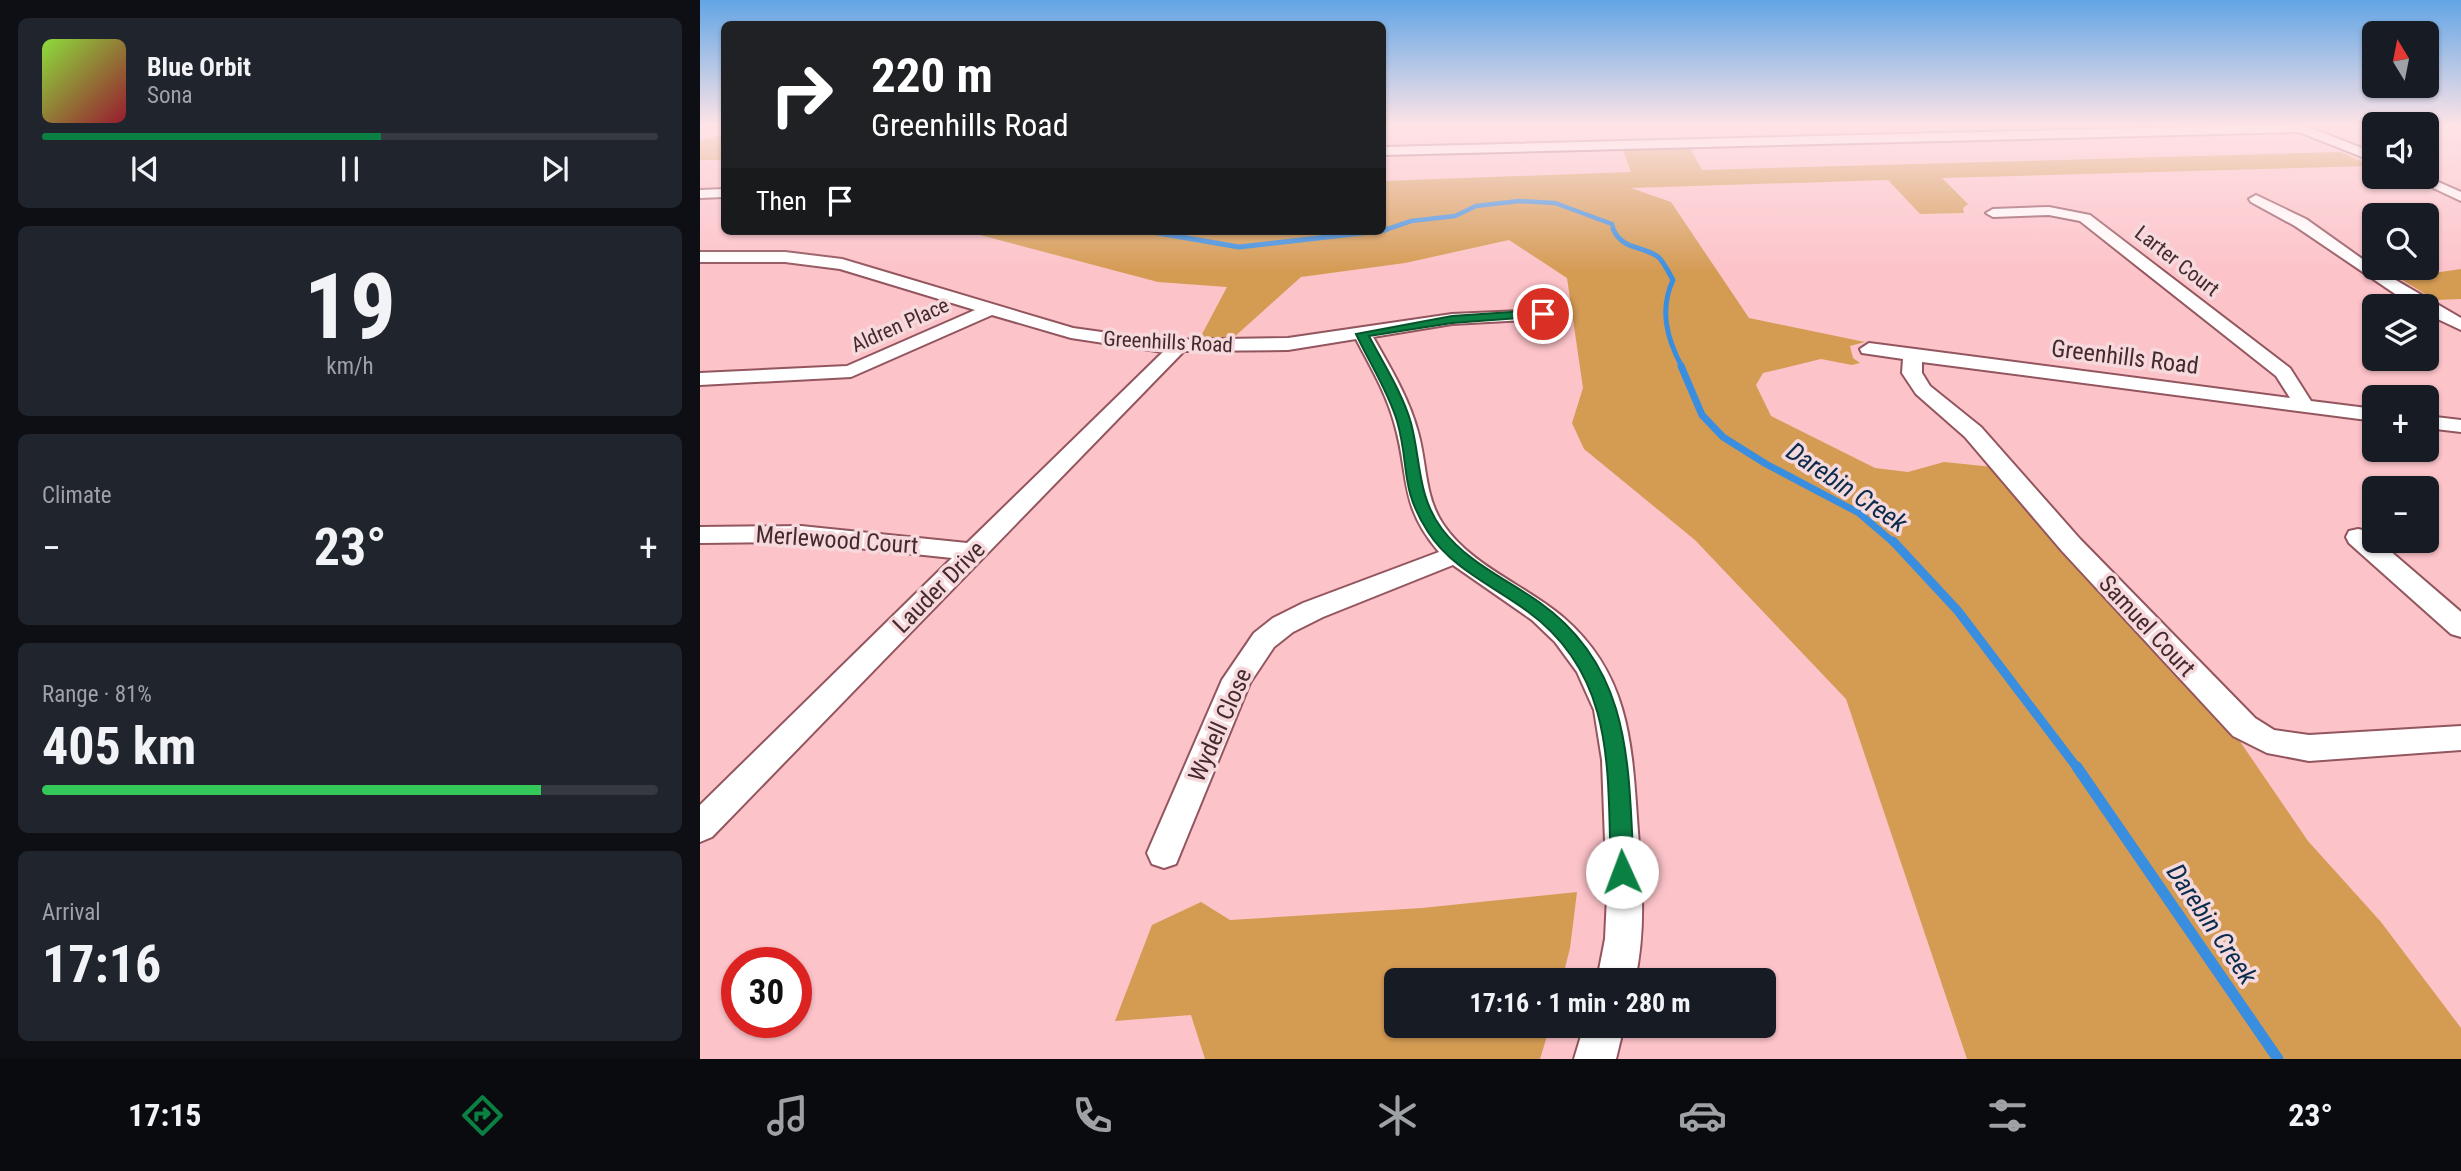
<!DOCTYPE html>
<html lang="en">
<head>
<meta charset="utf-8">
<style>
  body { margin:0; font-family:"Roboto Condensed",sans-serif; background:#20242c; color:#f1f3f6; height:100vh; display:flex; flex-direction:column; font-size:26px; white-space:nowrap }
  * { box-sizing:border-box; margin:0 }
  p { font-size:23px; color:#9ea1a6 }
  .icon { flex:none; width:38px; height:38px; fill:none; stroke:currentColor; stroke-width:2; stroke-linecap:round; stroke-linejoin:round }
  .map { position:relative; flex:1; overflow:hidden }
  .sheet { display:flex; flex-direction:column; gap:18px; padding:18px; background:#0d0f14; width:700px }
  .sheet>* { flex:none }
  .banner { position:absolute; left:21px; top:21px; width:665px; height:214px; border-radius:10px; box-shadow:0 2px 5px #0004; background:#202124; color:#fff; overflow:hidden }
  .needle { width:46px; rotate:350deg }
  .controls { position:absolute; left:1662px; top:21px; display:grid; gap:14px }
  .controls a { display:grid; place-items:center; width:77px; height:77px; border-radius:10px; background:#171b24; box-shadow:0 2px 5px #0004; font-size:35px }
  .speed { position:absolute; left:21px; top:947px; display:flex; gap:14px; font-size:35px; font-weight:700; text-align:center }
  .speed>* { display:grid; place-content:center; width:91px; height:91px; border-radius:50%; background:#171b24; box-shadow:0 2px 5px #0004; line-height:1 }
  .speed .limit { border:10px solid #d22; background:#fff; color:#111 }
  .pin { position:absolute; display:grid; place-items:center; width:60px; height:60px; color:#fff; margin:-30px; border:4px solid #fff; border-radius:50%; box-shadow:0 2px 7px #0007 }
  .me { position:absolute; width:77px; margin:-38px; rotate:358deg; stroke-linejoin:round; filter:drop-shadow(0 0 5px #0008) }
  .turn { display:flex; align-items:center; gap:24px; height:147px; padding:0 35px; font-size:32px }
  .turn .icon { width:91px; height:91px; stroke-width:2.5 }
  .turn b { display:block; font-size:49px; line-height:60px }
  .then { display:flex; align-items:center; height:66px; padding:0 35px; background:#0003; gap:14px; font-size:26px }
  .big { font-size:52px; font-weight:700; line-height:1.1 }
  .sheet .widget { flex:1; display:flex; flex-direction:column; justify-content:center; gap:10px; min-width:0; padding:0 24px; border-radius:10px; background:#20242c }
  .sheet .dial { align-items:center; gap:0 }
  .dial b { font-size:91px; line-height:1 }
  .song { display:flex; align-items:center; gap:21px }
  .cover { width:84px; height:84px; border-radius:10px; background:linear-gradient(135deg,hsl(90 70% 55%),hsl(350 70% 35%)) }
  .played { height:7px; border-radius:4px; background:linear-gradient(90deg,#0b8043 55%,#363941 55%) }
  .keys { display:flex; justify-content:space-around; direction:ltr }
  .heat { display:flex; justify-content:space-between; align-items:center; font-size:38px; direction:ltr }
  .charge { height:10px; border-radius:5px; background:linear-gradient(90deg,#34c759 81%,#363941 0) }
  .trip { position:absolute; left:684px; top:968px; width:392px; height:70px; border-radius:10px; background:#171b24; box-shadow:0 2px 5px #0004; font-weight:700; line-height:70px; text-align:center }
  .menu { display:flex; height:112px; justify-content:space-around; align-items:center; background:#090b0e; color:#9ea1a6 }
  .menu .icon { width:49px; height:49px }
  .menu .selected { color:#0b8043 }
  .menu b { font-size:32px; color:#f1f3f6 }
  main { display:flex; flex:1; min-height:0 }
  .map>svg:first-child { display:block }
  .green { fill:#d49b53 }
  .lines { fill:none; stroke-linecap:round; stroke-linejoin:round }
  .stream-far4 { stroke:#3a8ee0; stroke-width:4.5 }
  .stream-far3 { stroke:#3a8ee0; stroke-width:5 }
  .stream-far2 { stroke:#3a8ee0; stroke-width:7 }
  .stream-far1 { stroke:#3a8ee0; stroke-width:9 }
  .stream { stroke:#3a8ee0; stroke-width:11 }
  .street-casing { stroke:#93555e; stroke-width:4 }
  .street { fill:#fff; fill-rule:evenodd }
  .route { fill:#0b8043; stroke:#07532c; stroke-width:2 }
  .labels { text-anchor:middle; stroke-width:7; stroke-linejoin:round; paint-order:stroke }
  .far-street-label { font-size:21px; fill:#452a2d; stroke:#f6d9dc }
  .street-label { font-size:24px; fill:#452a2d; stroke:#f6d9dc }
  .water-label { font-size:26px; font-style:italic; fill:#092b4c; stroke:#f6d9dc }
</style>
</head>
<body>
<main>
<section class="sheet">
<div class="widget">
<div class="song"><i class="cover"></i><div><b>Blue Orbit</b><p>Sona</p></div></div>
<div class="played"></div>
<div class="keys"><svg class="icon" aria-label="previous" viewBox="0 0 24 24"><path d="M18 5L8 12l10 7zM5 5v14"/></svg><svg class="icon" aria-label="pause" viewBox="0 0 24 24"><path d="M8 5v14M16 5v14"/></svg><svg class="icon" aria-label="next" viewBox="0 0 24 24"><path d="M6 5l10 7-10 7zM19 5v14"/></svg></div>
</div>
<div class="widget dial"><b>19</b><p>km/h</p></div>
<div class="widget"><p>Climate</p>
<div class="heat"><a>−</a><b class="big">23°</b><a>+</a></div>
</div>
<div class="widget"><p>Range · 81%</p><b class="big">405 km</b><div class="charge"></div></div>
<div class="widget"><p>Arrival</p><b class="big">17:16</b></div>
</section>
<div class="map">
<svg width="1761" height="1059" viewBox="0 0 1761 1059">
  <rect width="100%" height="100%" fill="#fcc3c9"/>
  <g class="green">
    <path d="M24,134V160H0V141Z"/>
    <path d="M990,148L1002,170L1641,152L1670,166L1242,178L1268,204L1263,208L1264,213L1220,214L1188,180L931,188L971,202L1049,318L1165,342L1150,346L1153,358L1160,363L1152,365L1121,359L1063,373L1056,385L1071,416L1175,468L1208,472L1244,462L1293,467L1539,740L1608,841L1681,922L1761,1028V1059H1267L1146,699L995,540L884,449L872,423L883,388L867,278L809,240L705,263L601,277L532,339L500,338L527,287L458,282L265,231H682L683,181L931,172L923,150Z"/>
    <path d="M1761,269V299L1735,300L1699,278Z"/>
    <path d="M877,892L870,948L862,980H696V1026H850L840,1059H505L491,1015L415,1021L452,925L501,902L530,920L722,908Z"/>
  </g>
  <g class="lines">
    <path class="stream-far4" d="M682,231L711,221L755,216L776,206L819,201L855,203L912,224L914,231"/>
    <g class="stream-far3">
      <path d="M913,229C923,250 940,245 957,256C963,260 969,273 973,280C959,310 967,339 982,367"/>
      <path d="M446,231L539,247L680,231"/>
      <path d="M682,231L687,229"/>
    </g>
    <path class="stream-far2" d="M981,366L1002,415L1023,437L1066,464L1159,513L1194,543"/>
    <path class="stream-far1" d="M1193,541L1258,611L1378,769"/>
    <path class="stream" d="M1377,767L1578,1059"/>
    <g class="street-casing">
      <g id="street">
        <path d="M1600,124L1675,153V162L1599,132L682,155V147Z"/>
        <path d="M1710,177H1727L1761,192V201Z"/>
        <path d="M24,189V197L0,198V190Z"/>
        <path d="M1556,195L1606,219L1675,268L1761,318V330L1727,314V306H1713L1595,226L1551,202L1549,199Z"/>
        <path d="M1349,207L1390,215L1590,368L1611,401L1675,409V421L1222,362V373L1230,386L1281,427L1380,539L1555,718L1574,730L1609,735L1761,726V750L1609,761L1567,753L1533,736L1362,551L1265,437L1216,394L1202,373L1203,359L1162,353L1160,349L1169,343L1590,398L1576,376L1380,221L1349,215L1293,217L1286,213L1293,209Z"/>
        <path d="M0,252H85L142,259L373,328L459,340L588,338L752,314L867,309L870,313L861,318L752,324L673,337C690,367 709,398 718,432C727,463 724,496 743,524C772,567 826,585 864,618C932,677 932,750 938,832C942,882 946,930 935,980H897L905,939L907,896L902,760L894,710L877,672L855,642L832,620L753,565L623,617L593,632L574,647L550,683L476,864L464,868L452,864L447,853L522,680L554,633L573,618L603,603L739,552C698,504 710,476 694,422C686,393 670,366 656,339L588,350L484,351L12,837L0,842V805L252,558L101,542L0,543V527L101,526L267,543L463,352L371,338L292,315L151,377L0,385V373L147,366L275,310L140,269L85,262H0Z"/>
        <path d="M1727,416L1761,420V432L1727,428Z"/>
        <path d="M1658,529L1667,531L1761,612V637L1751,634L1649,543L1646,537L1649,531Z"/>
        <path d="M884,1026H924L916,1059H874Z"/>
      </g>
    </g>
    <use href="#street" class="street"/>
  </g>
  <linearGradient id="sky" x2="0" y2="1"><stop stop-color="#62a5e5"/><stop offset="0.46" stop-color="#fee4e7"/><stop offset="1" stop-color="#fee4e7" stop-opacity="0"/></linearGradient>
  <rect width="1761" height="272" fill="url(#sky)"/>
  <path class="route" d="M843,310L847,311V316L752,323L669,336C683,363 703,394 711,423C721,460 717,496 742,529C767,562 806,579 839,602C934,669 928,768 934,872L930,879L922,882L914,879L911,872C907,772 917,676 827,611C793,586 751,568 728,532C699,487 710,465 697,421C688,391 669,362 656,334L752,316Z"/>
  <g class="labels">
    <g class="far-street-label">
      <text transform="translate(1477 261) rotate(38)" y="7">Larter Court</text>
      <text transform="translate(200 325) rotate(-24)" y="7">Aldren Place</text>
      <text transform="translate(468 342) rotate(3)" y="7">Greenhills Road</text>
    </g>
    <g class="street-label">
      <text transform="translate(1425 357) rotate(7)" y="8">Greenhills Road</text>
      <text transform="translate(137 540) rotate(4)" y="8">Merlewood Court</text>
      <text transform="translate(239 587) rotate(-45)" y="8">Lauder Drive</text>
      <text transform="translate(1447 626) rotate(47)" y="8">Samuel Court</text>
      <text transform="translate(520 725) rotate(-66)" y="8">Wydell Close</text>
    </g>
    <g class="water-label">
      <text transform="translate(1147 487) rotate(34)" y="9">Darebin Creek</text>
      <text transform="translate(1512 924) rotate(56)" y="9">Darebin Creek</text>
    </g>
  </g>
</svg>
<div class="controls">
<a><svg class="needle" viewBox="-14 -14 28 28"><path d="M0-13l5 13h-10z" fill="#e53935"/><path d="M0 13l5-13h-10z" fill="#9ea1a6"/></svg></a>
<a><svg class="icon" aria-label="sound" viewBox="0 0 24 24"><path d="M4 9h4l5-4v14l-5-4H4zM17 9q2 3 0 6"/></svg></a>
<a><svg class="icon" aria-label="search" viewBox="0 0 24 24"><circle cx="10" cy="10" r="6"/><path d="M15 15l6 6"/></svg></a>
<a><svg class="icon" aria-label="layers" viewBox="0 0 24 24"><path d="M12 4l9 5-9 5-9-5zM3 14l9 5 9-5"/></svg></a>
<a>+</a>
<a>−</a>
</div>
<div class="speed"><div class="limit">30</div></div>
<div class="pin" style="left:843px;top:314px;background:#d93025"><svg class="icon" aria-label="arrive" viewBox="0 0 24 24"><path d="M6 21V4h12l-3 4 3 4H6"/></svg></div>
<svg class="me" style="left:922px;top:872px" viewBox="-20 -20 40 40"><circle r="19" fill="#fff"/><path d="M0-13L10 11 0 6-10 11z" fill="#0b8043"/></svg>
<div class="trip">17:16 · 1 min · 280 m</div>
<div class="banner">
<div class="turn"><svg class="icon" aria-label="right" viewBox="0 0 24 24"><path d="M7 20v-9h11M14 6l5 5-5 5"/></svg><div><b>220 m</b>Greenhills Road</div></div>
<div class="then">Then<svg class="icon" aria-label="arrive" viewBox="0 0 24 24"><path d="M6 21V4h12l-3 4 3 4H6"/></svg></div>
</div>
</div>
</main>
<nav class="menu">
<b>17:15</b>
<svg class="icon selected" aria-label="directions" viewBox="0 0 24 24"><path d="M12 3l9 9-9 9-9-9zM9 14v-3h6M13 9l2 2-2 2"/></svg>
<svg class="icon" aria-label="music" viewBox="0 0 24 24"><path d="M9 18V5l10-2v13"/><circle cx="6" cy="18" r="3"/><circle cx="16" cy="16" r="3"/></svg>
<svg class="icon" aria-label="phone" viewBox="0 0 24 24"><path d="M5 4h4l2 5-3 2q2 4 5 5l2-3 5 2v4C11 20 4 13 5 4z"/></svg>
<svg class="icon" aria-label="climate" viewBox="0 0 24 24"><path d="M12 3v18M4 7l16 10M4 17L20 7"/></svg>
<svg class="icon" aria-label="car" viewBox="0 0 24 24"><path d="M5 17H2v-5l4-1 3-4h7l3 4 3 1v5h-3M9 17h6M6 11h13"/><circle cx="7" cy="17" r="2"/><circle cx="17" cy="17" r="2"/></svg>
<svg class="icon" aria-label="filters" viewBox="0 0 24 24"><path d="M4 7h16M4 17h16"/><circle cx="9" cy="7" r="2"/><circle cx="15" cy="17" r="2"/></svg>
<b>23°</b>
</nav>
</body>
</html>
